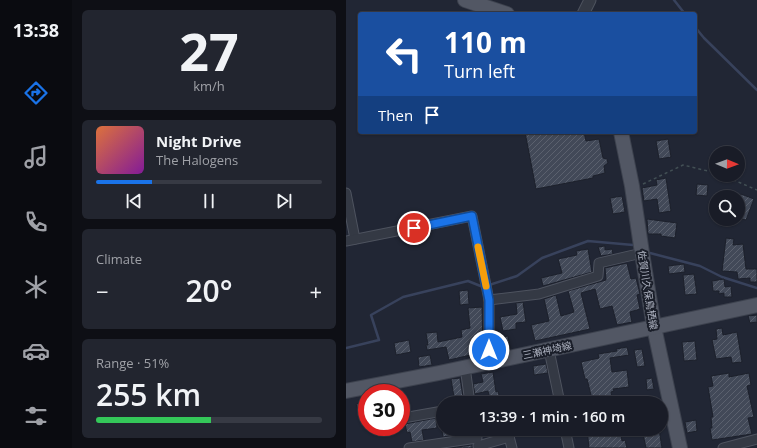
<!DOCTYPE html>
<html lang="en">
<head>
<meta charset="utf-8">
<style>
  body { margin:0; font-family:"Open Sans","Noto Sans JP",sans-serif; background:#22252f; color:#f1f3f6; height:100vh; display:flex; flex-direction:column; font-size:15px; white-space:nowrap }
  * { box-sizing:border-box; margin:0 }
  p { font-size:13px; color:#9fa1a7 }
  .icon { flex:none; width:22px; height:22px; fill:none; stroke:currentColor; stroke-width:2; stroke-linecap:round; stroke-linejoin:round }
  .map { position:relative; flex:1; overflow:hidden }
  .drawer { display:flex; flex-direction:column; gap:10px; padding:10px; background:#0e0f15; width:274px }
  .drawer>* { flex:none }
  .top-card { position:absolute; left:12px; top:12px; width:339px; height:122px; border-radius:4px; box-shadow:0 1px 3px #0004,0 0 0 1px #373a44; background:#1a4fa0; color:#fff; overflow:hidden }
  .needle { width:26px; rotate:91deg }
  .tools { position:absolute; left:363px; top:146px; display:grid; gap:8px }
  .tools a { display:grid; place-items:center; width:36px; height:36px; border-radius:50%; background:#191c27; box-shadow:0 1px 3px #0004,0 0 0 1px #373a44; font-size:20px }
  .speed { position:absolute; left:12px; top:384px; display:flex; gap:8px; font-size:20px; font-weight:700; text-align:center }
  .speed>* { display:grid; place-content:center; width:52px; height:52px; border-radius:50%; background:#191c27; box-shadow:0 1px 3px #0004,0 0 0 1px #373a44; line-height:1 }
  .speed .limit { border:6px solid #d22; background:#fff; color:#111 }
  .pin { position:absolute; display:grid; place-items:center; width:34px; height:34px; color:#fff; margin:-17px; border:2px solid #fff; border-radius:50%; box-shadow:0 1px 4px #0007 }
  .me { position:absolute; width:44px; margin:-22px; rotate:0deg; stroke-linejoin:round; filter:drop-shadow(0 0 3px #0008) }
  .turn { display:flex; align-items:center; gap:14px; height:84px; padding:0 20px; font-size:18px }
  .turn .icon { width:52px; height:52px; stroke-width:2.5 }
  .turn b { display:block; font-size:28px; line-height:34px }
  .then { display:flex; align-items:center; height:38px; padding:0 20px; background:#0003; gap:8px; font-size:15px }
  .big { font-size:30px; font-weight:600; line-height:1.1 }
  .drawer .tile { flex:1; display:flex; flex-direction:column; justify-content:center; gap:6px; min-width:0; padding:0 14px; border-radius:6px; background:#22252f }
  .drawer .dial { align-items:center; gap:0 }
  .dial b { font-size:52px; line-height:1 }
  .song { display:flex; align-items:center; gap:12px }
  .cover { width:48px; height:48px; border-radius:6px; background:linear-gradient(135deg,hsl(20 70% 55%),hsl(290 70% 35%)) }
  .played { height:4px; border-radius:2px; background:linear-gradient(90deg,#1a73e8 25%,#373a44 25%) }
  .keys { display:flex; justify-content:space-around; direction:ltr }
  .heat { display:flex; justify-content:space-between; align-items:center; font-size:22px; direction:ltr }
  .charge { height:6px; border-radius:3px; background:linear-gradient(90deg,#34c759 51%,#373a44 0) }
  .trip { position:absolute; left:90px; top:396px; width:232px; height:40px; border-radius:20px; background:#191c27; box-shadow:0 1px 3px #0004,0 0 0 1px #373a44; font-weight:600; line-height:40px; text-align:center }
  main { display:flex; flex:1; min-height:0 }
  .dock { display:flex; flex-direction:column; width:72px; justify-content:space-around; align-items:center; background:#0a0b10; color:#9fa1a7 }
  .dock .icon { width:28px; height:28px }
  .dock .current { color:#1a73e8 }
  .dock b { font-size:18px; color:#f1f3f6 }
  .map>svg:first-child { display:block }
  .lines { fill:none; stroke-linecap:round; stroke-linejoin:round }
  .stream { stroke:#38425c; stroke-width:2.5 }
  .building { fill:url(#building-hatch); stroke:#1c202b }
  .minor-casing { stroke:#4e535f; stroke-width:11 }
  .tertiary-casing { stroke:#4e535f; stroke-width:13 }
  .primary-casing { stroke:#3d424e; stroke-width:16 }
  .path { stroke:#424f54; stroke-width:1.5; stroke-dasharray:3 3; stroke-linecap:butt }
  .minor { stroke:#343944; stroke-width:9 }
  .tertiary { stroke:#343944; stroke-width:11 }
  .primary { stroke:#525764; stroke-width:14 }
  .route-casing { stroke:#114b97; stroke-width:10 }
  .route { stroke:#1a73e8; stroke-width:7 }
  .slow { stroke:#f59e0b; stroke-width:7 }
  .labels { text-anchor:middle; stroke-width:4; stroke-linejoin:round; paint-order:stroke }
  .street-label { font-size:10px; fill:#aeb3c1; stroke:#1a1e29 }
</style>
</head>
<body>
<main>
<nav class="dock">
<b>13:38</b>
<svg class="icon current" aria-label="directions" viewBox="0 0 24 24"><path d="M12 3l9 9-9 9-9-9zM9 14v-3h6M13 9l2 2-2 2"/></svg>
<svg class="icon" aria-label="music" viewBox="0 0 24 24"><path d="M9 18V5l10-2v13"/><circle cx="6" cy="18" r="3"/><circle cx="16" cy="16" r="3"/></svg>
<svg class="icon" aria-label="phone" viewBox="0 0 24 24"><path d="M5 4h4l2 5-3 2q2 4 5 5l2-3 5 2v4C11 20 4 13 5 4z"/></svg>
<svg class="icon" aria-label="climate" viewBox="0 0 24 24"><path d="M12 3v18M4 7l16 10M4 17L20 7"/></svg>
<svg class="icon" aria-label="car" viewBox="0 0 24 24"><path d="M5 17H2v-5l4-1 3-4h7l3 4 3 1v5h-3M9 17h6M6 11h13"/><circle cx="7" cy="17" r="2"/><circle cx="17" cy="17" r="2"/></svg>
<svg class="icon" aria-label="filters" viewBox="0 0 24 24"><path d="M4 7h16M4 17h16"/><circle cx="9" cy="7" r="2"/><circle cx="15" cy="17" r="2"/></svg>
</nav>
<section class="drawer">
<div class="tile dial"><b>27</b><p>km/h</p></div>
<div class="tile">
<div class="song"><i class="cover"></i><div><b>Night Drive</b><p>The Halogens</p></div></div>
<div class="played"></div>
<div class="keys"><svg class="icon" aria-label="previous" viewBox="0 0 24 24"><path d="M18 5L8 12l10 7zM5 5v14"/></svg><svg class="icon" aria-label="pause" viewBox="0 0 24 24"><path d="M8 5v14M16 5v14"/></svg><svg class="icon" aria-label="next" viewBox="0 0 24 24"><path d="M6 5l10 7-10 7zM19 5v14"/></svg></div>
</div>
<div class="tile"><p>Climate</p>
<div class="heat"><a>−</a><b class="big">20°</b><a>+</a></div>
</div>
<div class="tile"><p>Range · 51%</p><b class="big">255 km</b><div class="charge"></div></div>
</section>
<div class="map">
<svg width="411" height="448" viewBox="0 0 411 448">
  <defs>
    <pattern id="building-hatch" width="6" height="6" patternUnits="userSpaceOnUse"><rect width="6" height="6" fill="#424958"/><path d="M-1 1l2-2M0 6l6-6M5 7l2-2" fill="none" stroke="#5b616e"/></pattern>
  </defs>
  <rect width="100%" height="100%" fill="#212634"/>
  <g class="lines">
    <g class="stream">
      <path d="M328,0L339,14"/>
      <path d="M349,27L358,38L411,90"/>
      <path d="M304,253L354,266L376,277L411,288"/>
      <path d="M0,348L33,340L25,315L57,297L122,281L137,287L171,276L196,258L242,241L287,245"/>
    </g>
  </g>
  <g class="building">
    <path d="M179,132H238L240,141L253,139L257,158L261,159L262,163L258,166L259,173L247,176V178L190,189Z"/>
    <path d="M322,139L325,157L313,159L310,141Z"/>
    <path d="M320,178L325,211L313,213L311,199L298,201L296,188L311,185L310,180Z"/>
    <path d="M351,184L362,185L361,196L350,195Z"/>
    <path d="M395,194L408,199L400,220L392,218V203Z"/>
    <path d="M276,196L279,212L267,214L264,198Z"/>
    <path d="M301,219L331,223L329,238L315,236V234H302Z"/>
    <path d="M380,238L388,239L387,245L397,244L400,269H411V282H404V278L392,279L391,272L376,271Z"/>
    <path d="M259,246V250L266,249L267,254L255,256L252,247Z"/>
    <path d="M242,249L246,272L197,286L195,278L216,273L212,259L231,255L230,251Z"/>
    <path d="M281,263L285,279L290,278L294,294L291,295L294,309L284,312L286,322L271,325L266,306L254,309L249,289L235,293L244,329L189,341L185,325L203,321L198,299L210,295L215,316L228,312L222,291L260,280L259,268Z"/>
    <path d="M338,264L339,272L323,274L322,266Z"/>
    <path d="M348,274L351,294L339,295L337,275Z"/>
    <path d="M378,279L379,287L385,286L386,297H378V293L373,294V291H367L366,281Z"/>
    <path d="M122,290L123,304L114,305L113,291Z"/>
    <path d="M177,302L180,322L170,323V329L157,331L154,317L171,314L170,303Z"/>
    <path d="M136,307L137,351L129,352V354L103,360L100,347L81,350L80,345H82L80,333L91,332L92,342L116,337L115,330L124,328L122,308Z"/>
    <path d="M411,315V322L404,323L402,316Z"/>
    <path d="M376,328L377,335L391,332L396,362L386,363L385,357L370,359L366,340L371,339L370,329Z"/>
    <path d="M162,336L164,348L149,351V338Z"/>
    <path d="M63,340L65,352L50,355L48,343Z"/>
    <path d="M349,341L351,360L338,361L336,342Z"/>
    <path d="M281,347L283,355L264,358L266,372L281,370L283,387L267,389L268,391L265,392L267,403H247L241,379H239L235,362L253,358L252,354L271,351L270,349Z"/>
    <path d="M296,349L299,366L291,367L288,350Z"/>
    <path d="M84,355L86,365L73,367L72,357Z"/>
    <path d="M200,364L202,373L188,375L187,366Z"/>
    <path d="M147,372L150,392L152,391L155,403H145L142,391L129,394L127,384L137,382L135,374Z"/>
    <path d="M383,373V377L403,373L405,385L401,386L408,417L402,418L406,434L366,440L364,428H366L365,417H367L362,387L367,386L365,376Z"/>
    <path d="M114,378L118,403H109L105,379Z"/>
    <path d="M306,378L308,389L301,390L300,379Z"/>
    <path d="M21,401V411L13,413L10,404Z"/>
    <path d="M90,418L91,428L76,430L78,440L66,442L64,432L61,433L59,424Z"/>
    <path d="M350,420L351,431L341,433L339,422Z"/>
    <path d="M109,429H124L125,433L97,437L96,431Z"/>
    <path d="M241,429H274L276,441L279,440L281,448H243Z"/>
    <path d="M296,429H313L316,448H300Z"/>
    <path d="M126,445V448H104Z"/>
  </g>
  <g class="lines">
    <g class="minor-casing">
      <g id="minor">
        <path d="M0,193L9,239"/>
        <path d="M0,241L126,216L143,300V350L144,362"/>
        <path d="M143,300L193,294L252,276L253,263L296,253"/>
        <path d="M203,350L214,403"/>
        <path d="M119,367L124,403"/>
        <path d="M57,418L97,411"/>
        <path d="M161,429L166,448"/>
        <path d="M219,429L223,448"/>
        <path d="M132,446L163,437"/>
        <path d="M63,448L131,438"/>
        <path d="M377,448L411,439"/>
      </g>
    </g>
    <g class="tertiary-casing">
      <path id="tertiary" d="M237,14L244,0"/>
    </g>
    <g class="primary-casing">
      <g id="primary">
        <path d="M119,0L161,14"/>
        <path d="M275,132L286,186L296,253L308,327L334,448"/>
        <path d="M0,391L93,373L411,305"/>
      </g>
    </g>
    <g class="path">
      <path d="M376,175L411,190"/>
      <path d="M297,184L337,165L370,173"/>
    </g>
    <use href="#minor" class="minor"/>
    <use href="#tertiary" class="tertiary"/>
    <use href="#primary" class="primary"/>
  </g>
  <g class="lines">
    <g class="route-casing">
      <path id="route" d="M68,228L126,216L143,300V350"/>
    </g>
    <use href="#route" class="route"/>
    <path class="slow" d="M132,247L140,286"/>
  </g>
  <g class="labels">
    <g class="street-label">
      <text transform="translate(302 290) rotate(81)" y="4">佐賀川久保鳥栖線</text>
      <text transform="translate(201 350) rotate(-12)" y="4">三瀬神埼線</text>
    </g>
  </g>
</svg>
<div class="tools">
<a><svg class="needle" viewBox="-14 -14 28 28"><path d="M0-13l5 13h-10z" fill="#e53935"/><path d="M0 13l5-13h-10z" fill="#9fa1a7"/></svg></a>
<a><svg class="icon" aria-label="search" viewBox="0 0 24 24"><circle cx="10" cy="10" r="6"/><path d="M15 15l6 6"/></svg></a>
</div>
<div class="speed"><div class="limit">30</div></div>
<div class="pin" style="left:68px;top:228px;background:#d93025"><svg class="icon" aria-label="arrive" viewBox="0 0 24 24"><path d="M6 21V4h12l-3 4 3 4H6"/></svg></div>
<svg class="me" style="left:143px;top:350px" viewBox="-20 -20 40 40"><circle r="17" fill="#1a73e8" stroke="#fff" stroke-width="3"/><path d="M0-11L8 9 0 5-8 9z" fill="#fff"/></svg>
<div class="trip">13:39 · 1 min · 160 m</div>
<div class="top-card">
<div class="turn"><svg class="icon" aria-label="left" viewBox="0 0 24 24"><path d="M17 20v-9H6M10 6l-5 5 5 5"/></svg><div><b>110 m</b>Turn left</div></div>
<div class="then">Then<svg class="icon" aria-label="arrive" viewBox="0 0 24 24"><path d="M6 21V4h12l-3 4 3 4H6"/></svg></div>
</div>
</div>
</main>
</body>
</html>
